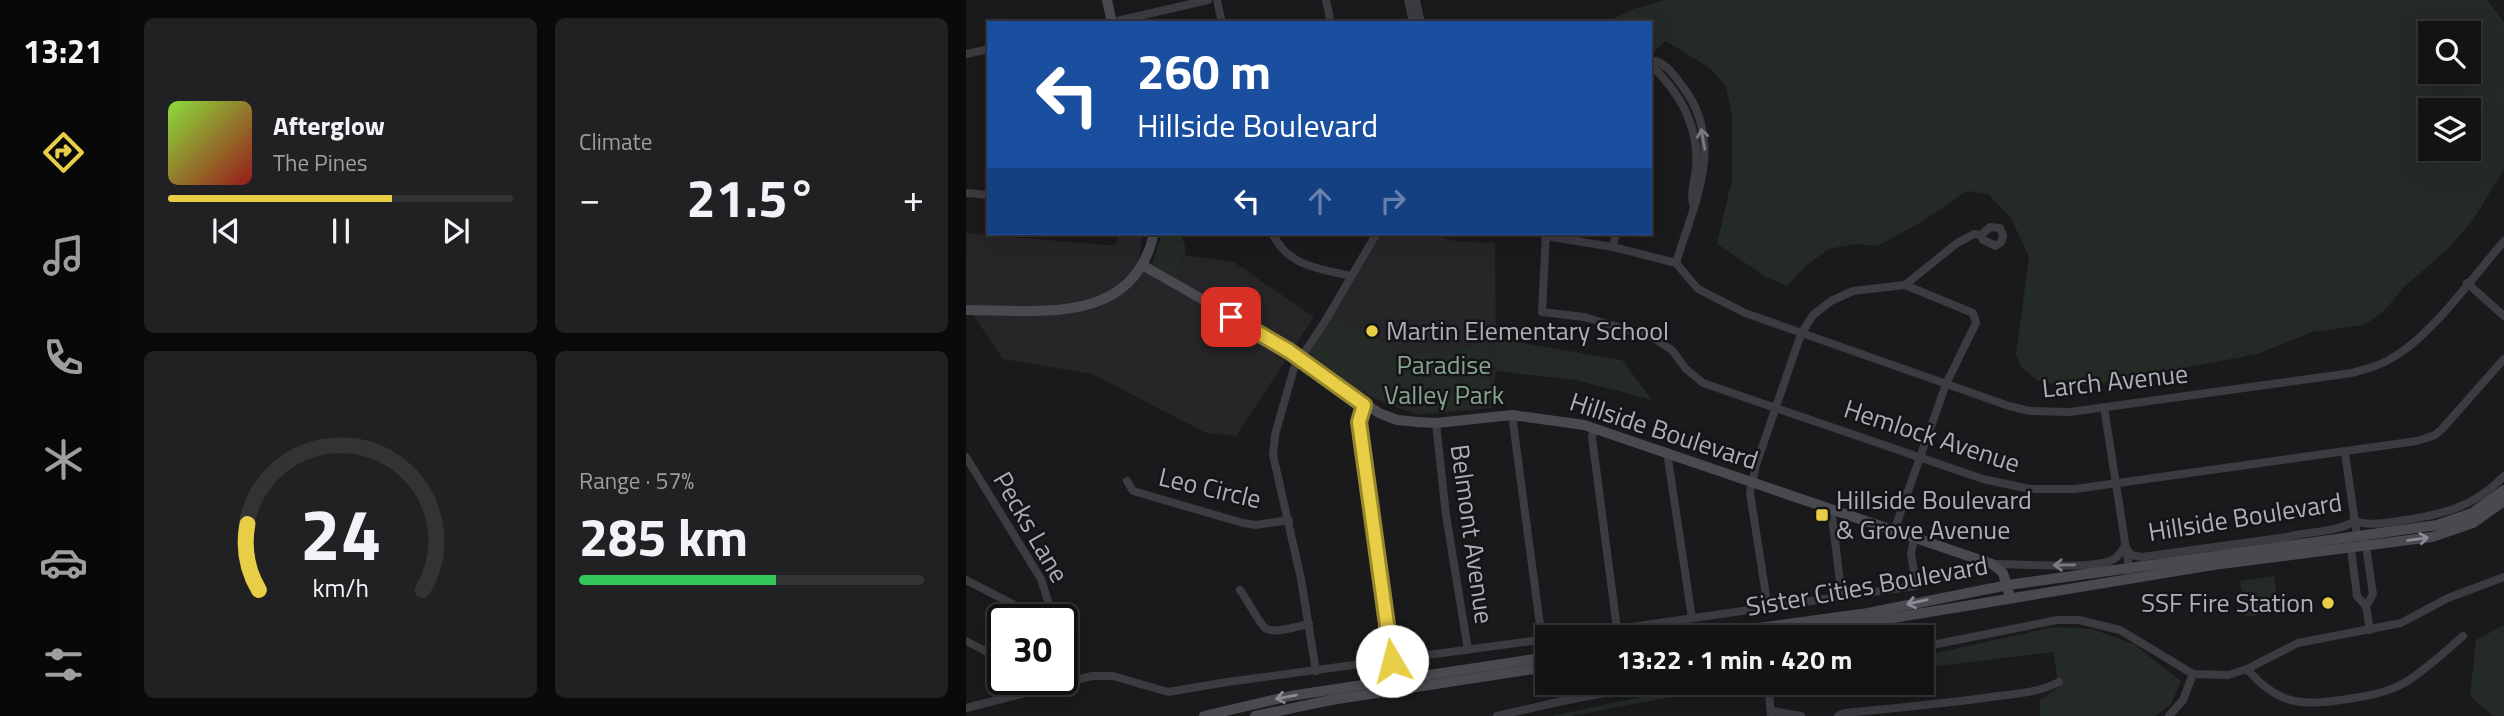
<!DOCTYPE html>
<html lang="en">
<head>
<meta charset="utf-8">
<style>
  body { margin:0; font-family:"Titillium Web",sans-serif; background:#212022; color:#f1f3f6; height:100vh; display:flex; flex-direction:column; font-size:26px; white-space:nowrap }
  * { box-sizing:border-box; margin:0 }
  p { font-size:23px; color:#9d9ea0 }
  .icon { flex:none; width:38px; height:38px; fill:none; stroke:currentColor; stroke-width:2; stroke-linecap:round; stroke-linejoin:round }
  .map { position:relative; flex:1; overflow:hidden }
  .side { display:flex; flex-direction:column; gap:18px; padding:18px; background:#0b0a0b; width:840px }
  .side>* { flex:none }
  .top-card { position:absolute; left:21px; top:21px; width:665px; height:214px; border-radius:0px; box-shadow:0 7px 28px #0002,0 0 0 2px #333234; background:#1a4fa0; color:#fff; overflow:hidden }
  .fabs { position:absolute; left:1452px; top:21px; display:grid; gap:14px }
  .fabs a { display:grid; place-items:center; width:63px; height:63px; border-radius:0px; background:#141314; box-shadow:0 7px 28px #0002,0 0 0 2px #333234; font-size:35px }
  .speed { position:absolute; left:21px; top:604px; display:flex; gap:14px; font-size:35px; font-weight:700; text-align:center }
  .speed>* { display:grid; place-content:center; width:91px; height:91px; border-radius:50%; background:#141314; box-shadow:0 7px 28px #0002,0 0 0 2px #333234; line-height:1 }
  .speed .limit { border:4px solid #111; border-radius:10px; background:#fff; color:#111 }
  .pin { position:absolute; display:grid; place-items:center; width:60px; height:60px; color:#fff; margin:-30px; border-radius:14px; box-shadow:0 4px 10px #0006 }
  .me { position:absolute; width:77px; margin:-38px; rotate:352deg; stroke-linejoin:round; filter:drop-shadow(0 0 5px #0008) }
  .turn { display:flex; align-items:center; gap:24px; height:147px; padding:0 35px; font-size:32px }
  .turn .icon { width:91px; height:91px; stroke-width:2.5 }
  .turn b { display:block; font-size:49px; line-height:60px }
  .lanes { display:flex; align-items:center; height:66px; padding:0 35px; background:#0003; justify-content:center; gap:35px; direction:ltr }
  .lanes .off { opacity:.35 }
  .big { font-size:52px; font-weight:700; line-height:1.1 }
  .side .card { flex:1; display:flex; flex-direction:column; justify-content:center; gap:10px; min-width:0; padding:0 24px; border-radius:10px; background:#212022 }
  .side .dial { align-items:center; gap:0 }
  .dial svg { height:182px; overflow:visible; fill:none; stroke:#333234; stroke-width:7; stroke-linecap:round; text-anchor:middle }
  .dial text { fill:#f1f3f6; stroke:none }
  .song { display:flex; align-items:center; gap:21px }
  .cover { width:84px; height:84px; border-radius:10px; background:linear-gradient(135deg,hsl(90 70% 55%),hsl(0 70% 35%)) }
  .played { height:7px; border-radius:4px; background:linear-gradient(90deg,#e7ce46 65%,#333234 65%) }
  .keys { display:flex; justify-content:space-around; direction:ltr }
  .heat { display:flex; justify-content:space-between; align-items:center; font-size:38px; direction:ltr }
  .charge { height:10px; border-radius:5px; background:linear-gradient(90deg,#34c759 57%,#333234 0) }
  .side .tiles { flex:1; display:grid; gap:18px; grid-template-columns:repeat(2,1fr) }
  .trip { position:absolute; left:569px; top:625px; width:399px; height:70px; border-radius:0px; background:#141314; box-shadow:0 7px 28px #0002,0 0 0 2px #333234; font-weight:700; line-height:70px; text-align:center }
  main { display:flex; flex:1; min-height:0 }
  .tab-bar { display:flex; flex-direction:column; width:126px; justify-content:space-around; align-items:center; background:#080808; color:#9d9ea0 }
  .tab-bar .icon { width:49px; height:49px }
  .tab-bar .on { color:#e7ce46 }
  .tab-bar b { font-size:32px; color:#f1f3f6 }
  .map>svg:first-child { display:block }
  .built { fill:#262528 }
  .green { fill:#242b26; fill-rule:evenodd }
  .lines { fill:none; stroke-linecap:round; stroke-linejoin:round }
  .street { stroke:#3b3b40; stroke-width:8 }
  .secondary { stroke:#494950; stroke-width:10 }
  .oneway { stroke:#7a7a83 }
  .oneway2 { stroke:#8a8b95 }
  .route-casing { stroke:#96862e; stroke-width:18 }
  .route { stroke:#e7ce46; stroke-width:12 }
  .poi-dot { fill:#e7ce46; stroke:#151417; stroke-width:2.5 }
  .labels { text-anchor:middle; stroke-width:5; stroke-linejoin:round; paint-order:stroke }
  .poi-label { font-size:26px; fill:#adaeba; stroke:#151417; text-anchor:start }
  .park-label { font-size:26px; fill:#85a48d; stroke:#151417 }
  .street-label { font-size:26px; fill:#adaeba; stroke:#151417 }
</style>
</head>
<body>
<main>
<nav class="tab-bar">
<b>13:21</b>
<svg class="icon on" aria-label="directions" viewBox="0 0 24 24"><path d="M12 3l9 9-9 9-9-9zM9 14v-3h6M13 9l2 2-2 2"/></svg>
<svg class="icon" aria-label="music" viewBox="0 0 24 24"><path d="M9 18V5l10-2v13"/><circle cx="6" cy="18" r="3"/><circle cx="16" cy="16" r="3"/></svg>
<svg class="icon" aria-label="phone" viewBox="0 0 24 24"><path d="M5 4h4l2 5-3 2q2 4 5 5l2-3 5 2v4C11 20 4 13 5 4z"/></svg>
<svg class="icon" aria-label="climate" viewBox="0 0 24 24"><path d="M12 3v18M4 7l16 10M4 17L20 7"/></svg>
<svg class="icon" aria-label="car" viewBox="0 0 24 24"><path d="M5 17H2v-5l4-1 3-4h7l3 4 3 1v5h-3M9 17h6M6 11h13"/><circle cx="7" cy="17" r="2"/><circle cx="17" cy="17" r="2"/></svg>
<svg class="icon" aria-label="filters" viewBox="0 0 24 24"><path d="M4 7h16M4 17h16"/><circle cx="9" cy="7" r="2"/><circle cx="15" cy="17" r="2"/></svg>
</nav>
<section class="side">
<div class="tiles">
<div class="card">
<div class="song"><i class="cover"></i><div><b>Afterglow</b><p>The Pines</p></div></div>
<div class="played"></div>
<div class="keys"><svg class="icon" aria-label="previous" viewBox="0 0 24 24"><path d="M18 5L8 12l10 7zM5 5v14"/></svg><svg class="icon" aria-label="pause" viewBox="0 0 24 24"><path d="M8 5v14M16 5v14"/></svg><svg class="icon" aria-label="next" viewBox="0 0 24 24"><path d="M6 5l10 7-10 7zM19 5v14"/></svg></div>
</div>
<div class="card"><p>Climate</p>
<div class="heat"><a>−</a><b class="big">21.5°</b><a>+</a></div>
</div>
<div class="card dial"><svg viewBox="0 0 100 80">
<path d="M14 69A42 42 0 1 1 86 69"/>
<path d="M14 69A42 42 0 0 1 9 40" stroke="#e7ce46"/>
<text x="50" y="56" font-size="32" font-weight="700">24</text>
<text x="50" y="72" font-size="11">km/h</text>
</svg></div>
<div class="card"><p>Range · 57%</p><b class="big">285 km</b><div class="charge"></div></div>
</div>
</section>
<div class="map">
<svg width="1538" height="716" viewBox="0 0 1538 716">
  <rect width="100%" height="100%" fill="#1a191b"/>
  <g class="built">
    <path d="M0,233L139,245H150L152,233H178L173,257L209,275L218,255L268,262L348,317L270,436L240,433L126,374L37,359L0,305Z"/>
    <path d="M416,233H458L490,241L529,243L530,371L526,408L453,415L422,405L389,389L341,356Z"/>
  </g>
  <g class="green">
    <path d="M699,0H1521L1538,22V169L1507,220L1482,249L1438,287L1418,311L1398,325L1346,332L1292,354L1128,385H1093L1071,380L1056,368L1050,354L1063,257L1045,218L1022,194L1001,191L952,224L911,246L889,244L863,249L841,265L821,286L800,277L751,244L766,179V115L760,87L745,69L700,41L684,55V23H638L667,9ZM1465,33H1503V72H1465ZM1465,110H1503V149H1465Z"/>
    <path d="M196,233H215L220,250L210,276L186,264Z"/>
    <path d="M366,317L443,355L523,345L524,405C505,407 484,412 464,412C417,411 380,380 343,354Z"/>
    <path d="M528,338L656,360L686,400L610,380L530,371Z"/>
    <path d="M1308,576L1313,612L1279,617L1274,581Z"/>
    <path d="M1538,625V716H1527L1504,696L1510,640Z"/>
    <path d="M1087,627L1126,629L1168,644L1215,681L1205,704L1189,716H1074V700L1093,687L1087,652L956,668V656Z"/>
    <path d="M745,682L779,683L605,716H586Z"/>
  </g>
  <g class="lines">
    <g class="street">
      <path d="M251,0L256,23"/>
      <path d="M360,0L365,23"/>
      <path d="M442,0L447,23"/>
      <path d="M450,0L455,23"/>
      <path d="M142,23L242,0"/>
      <path d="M0,54L23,49"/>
      <path d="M0,193L23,195"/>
      <path d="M306,233C323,267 351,268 385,276"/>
      <path d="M580,233L576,312L618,317L686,337L706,350L720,369L737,383L1017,479L1064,489H1109L1451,441L1469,435L1476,429L1538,359"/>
      <path d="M580,236L647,247L710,263L732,289L779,313L1043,406L1064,411L1104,412L1386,373C1400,369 1414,366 1426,358C1466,335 1507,277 1538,241"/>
      <path d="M647,247L650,233"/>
      <path d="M710,263C728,203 760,144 717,87C709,77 702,65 690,61L686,66C714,93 733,127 730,167C729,180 724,192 727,204"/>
      <path d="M1501,283L1538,316"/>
      <path d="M398,405L393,422L426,661"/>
      <path d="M1138,407L1164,574"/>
      <path d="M546,415L576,640"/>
      <path d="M470,423L480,515L502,650"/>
      <path d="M628,428L626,437L651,629"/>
      <path d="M701,452L726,618"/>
      <path d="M1379,453L1391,536"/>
      <path d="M0,457L75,579L88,620"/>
      <path d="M161,481L167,491L277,523L290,525L323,520"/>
      <path d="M865,509L876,597"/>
      <path d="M928,531L980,384L1010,323L1007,313L939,285"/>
      <path d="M1398,543L1400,546L1407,594L1400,606"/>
      <path d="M1386,545L1385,548L1391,596L1400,606L1404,630"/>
      <path d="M1159,546L1165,555L1176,557L1321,537C1342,531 1369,533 1389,521C1403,526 1418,523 1433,521C1474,515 1508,508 1538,476"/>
      <path d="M1026,564C1052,563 1129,571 1148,559C1153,556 1156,551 1159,546"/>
      <path d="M0,580L76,619H88"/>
      <path d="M274,590C281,599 293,623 299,628C308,635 332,626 343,624"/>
      <path d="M802,608L784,493L790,465L835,334L847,315L865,301L887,291L939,285L991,243L1008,234L1015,235L1024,227L1034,228L1037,236L1035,242L1030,246L1017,240L1015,235"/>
      <path d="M596,637L949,586L950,584L945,554L948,539"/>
      <path d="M0,641L37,660"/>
      <path d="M956,647L1091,620H1113L1154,630L1227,674L1262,675L1281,669L1332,643L1435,623L1482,598L1538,577"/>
      <path d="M96,650L104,681"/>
      <path d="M1281,669C1313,706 1336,706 1382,699C1401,696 1420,693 1438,683C1460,670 1478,652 1497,636"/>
      <path d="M350,671L335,579L307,455L309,435L328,368L358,323L411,233"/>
      <path d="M802,682L805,716"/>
      <path d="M0,708L126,676H147L202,692L261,682L581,639"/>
      <path d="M806,711L835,716"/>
      <path d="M531,716L592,702L695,682"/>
      <path d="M872,716L879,713C928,708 977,704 1025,697C1048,694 1072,693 1093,682"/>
      <path d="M1203,716L1217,700L1227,674"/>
    </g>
    <g class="secondary">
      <path d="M141,0L146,23"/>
      <path d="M178,266L288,329L413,413L431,420L452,422L470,423L546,415L618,425L1026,564L1037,573L1044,597"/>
      <path d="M0,310C74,310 168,326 188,233"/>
      <path d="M726,637L902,613L1042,585L1471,525L1506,513L1538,490"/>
      <path d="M792,637L903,622L1247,565L1466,537L1507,523L1538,501"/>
      <path d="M238,716L324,696L581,657"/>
      <path d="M289,716L365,700L581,667"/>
    </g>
  </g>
  <defs><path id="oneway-shaft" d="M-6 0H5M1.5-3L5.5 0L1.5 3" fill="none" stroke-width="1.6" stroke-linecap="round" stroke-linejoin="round" transform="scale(1.75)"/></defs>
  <g class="oneway">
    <use href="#oneway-shaft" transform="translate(737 139) rotate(-100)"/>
    <use href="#oneway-shaft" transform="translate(1098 565) rotate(179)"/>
  </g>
  <g class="oneway2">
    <use href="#oneway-shaft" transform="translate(1452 539) rotate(-8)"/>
    <use href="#oneway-shaft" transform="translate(951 602) rotate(167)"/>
    <use href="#oneway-shaft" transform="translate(320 697) rotate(170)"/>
  </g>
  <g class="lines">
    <g class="route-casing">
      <path id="route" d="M265,317L323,351L398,405L393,422L426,661"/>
    </g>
    <use href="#route" class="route"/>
  </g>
  <g class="poi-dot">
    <circle cx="406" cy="331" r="7"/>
    <rect x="849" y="508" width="14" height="14" rx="3.5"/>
    <circle cx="1362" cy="603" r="7"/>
  </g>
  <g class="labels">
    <g class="poi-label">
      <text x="420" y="340">Martin Elementary School</text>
      <text x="870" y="509">Hillside Boulevard<tspan x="870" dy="30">&amp; Grove Avenue</tspan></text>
      <text x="1348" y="612" text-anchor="end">SSF Fire Station</text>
    </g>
    <g class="park-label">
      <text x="478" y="374">Paradise<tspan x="478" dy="30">Valley Park</tspan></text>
    </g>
    <g class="street-label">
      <text transform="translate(1149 381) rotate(-6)" y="9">Larch Avenue</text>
      <text transform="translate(698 431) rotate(18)" y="9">Hillside Boulevard</text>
      <text transform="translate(966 436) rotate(18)" y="9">Hemlock Avenue</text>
      <text transform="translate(244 488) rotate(13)" y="9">Leo Circle</text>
      <text transform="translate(1279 517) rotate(-9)" y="9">Hillside Boulevard</text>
      <text transform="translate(65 527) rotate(60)" y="9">Pecks Lane</text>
      <text transform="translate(506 534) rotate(82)" y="9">Belmont Avenue</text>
      <text transform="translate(901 586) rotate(-10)" y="9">Sister Cities Boulevard</text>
    </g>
  </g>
</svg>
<div class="fabs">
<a><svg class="icon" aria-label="search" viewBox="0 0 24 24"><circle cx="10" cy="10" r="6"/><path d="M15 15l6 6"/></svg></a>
<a><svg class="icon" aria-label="layers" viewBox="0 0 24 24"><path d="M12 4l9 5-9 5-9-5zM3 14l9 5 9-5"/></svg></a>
</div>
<div class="speed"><div class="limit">30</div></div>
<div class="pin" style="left:265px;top:317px;background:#d93025"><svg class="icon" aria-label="arrive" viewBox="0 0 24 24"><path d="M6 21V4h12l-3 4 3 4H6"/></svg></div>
<svg class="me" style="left:426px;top:661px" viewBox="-20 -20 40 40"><circle r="19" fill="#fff"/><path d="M0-13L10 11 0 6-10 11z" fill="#e7ce46"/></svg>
<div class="trip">13:22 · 1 min · 420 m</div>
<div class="top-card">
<div class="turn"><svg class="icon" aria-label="left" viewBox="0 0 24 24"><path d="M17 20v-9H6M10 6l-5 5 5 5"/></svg><div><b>260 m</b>Hillside Boulevard</div></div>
<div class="lanes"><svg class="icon" aria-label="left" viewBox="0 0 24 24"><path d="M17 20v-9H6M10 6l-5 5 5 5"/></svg><svg class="icon off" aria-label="ahead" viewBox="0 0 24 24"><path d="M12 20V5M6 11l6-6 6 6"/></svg><svg class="icon off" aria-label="right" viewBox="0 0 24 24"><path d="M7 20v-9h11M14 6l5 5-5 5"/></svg></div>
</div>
</div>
</main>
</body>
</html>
